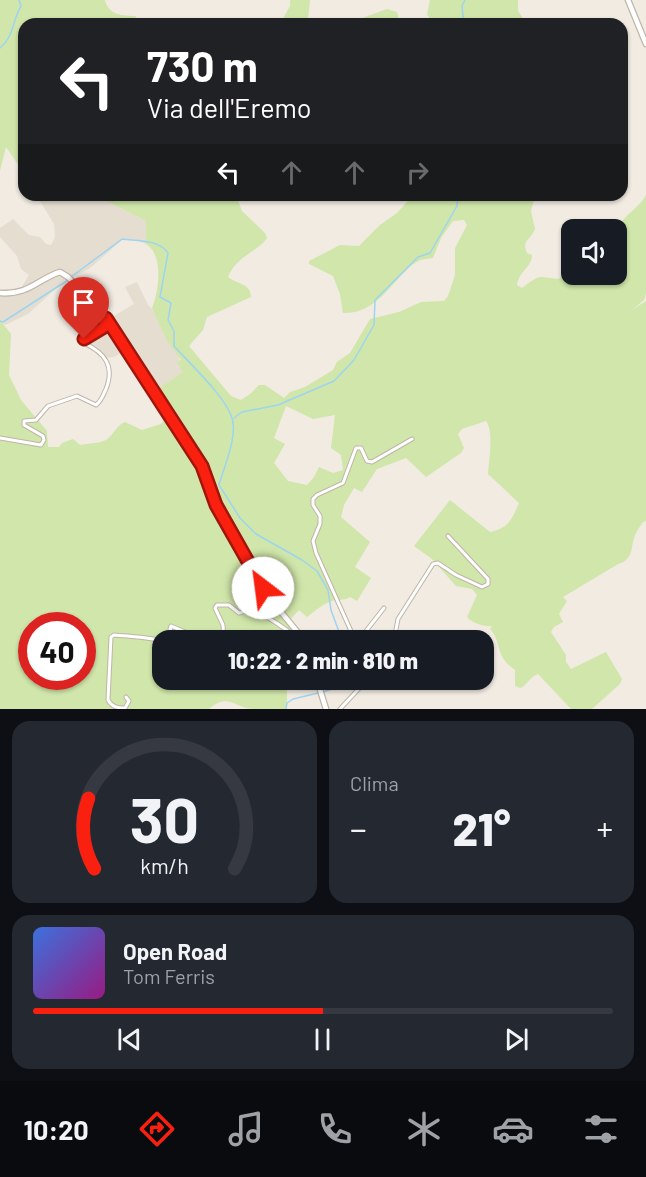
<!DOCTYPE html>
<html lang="it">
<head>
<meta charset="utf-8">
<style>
  body { margin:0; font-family:Barlow,sans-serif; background:#242831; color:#f1f3f6; height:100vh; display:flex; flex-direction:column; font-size:22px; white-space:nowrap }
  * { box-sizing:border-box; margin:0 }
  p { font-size:20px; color:#9ea1a6 }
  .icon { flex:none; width:33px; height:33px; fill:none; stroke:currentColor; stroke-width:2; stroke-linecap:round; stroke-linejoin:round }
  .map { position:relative; height:709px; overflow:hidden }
  .details { display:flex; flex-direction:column; gap:12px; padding:12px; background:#0d0f14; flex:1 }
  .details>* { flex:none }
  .hud { position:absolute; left:18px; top:18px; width:610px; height:183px; border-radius:18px; box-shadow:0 2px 4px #0004; background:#202124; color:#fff; overflow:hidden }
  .controls { position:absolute; left:561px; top:219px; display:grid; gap:12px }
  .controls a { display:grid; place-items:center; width:66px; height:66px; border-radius:12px; background:#171b24; box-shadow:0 2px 4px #0004; font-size:30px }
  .speed { position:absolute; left:18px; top:612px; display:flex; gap:12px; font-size:30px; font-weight:700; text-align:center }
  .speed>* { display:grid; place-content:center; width:78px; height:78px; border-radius:50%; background:#171b24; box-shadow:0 2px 4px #0004; line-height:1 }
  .speed .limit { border:9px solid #d22; background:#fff; color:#111 }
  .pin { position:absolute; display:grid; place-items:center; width:51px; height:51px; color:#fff; margin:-62px -26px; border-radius:50% 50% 50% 0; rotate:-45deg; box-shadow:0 0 6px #0007 }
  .pin .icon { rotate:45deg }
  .me { position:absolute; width:66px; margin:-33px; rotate:330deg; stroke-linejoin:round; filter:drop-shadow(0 0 4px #0008) }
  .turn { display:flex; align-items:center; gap:21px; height:126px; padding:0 30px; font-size:27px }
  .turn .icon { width:78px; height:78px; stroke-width:2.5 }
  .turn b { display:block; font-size:42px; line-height:51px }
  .lanes { display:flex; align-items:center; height:57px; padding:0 30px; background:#0003; justify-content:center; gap:30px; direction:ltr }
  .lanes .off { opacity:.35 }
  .big { font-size:45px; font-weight:800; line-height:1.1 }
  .details .tile { flex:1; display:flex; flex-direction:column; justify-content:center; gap:9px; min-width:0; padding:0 21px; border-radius:18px; background:#242831 }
  .details .dial { align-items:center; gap:0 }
  .dial svg { height:156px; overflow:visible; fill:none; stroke:#363941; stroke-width:7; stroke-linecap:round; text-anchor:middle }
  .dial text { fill:#f1f3f6; stroke:none }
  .song { display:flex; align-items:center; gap:18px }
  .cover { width:72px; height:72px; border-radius:9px; background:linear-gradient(135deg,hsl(220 70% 55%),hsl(310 70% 35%)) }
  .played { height:6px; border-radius:3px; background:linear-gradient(90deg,#fa2010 50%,#363941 50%) }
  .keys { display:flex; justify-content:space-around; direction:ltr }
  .heat { display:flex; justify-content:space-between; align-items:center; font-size:33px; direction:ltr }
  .details .tiles { flex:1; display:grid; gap:12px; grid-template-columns:1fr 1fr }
  .tile:last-child { grid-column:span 2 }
  .trip { position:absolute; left:152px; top:630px; width:342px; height:60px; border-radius:18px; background:#171b24; box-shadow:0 2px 4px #0004; font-weight:800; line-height:60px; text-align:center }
  .dock { display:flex; height:96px; justify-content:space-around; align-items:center; background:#090b0e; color:#9ea1a6 }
  .dock .icon { width:42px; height:42px }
  .dock .on { color:#fa2010 }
  .dock b { font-size:27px; color:#f1f3f6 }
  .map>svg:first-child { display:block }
  .residential { fill:#e5ddd0 }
  .green { fill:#d0e6aa; fill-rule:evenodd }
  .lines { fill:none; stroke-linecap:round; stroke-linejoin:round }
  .stream { stroke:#9dd4f0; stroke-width:1.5 }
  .minor-casing { stroke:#bfb5a8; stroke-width:5 }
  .tertiary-casing { stroke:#bfb5a8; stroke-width:7 }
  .minor { stroke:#fff; stroke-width:3 }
  .tertiary { stroke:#fff; stroke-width:4.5 }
  .route-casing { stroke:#a2150a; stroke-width:15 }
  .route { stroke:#fa2010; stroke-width:10 }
</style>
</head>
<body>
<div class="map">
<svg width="646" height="709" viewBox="0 0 646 709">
  <rect width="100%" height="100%" fill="#f1ebe2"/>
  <g class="residential">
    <path d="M55,195H94L146,221V244L132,239L122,240L89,269L64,281L28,314L5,325L0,320V290L21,288L29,275L21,269L17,256L0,237V228L13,219L29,235L40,237L46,244L51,245L55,237L54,224L40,201Z"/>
    <path d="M137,282L148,305L155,312L166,339L177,351L183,372L153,392L140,377L126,350L114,357L106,358L82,344L81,341L87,332L134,304L125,287Z"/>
  </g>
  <g class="green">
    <path d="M0,0H105C108,15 123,16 136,16L134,24H24V173L6,147L0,171Z"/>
    <path d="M290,0H310L308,19L311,24H280L290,6Z"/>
    <path d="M430,0H518V11L527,24H433L427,14Z"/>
    <path d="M387,9L397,12L400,24H346Z"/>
    <path d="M94,195H236L242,211L265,233L267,238C257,253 238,254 228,277C236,284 251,283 251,297L207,317L203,330L189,346L231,396L241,400L250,394L259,385H265L284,398L290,392L305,387L333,370L337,362L350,353L370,319L399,312L421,302L444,301L448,296L455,275V248L467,225L464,220L453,221L441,238L433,258L420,260L412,265C389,285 376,314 343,313L340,294L333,276L309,264V261L340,245L359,246L380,225L397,213L413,195H535L531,211L535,229C531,240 521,240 527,253L532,255C532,267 519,271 517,285L522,288C542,273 537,277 559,279C566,271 561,261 567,252H571L572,274H616C616,257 611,233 624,219C632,210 640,206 646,195V293L644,300L632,310L646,301V521L643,522C640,526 637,531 635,535C630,549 634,559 618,564L563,597L567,601L559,614L563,622L554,627L551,632L566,655V662L571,669L606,652L622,679L620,684L592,709H571L538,674C529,677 528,685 520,688L515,686V670C494,656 502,641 490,629L492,626C484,627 472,623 467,617L477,595L472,589L456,586L432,559L414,546L450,500L490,532C509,528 512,519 519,503L488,474C489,461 494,431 486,421L462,429L458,434L464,448L461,453L426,477L406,458L377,469L362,492L354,488L344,505L341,517L370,542L355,567L371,578L357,601L350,597C344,601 341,599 335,600C324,603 316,610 307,617L299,610L289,621L300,635L288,640H162V680H287V709C276,709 264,709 253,709C235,708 228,692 209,709H0V320L11,334L9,375L21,400L47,431L48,447H59L62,443L73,439L80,445C88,443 98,444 106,440C114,435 116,425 125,422L142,430L161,424L167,417L153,392L183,372L177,362L181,360L166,339L152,308C159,291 164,255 146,244V221ZM286,406L313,419L335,415L331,448L341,455L343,470L333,473L319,467L314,477L307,485L288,481L274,463L285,444L274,438ZM32,626H82V676H32Z"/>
  </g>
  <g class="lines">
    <g class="stream">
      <path d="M464,24L462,6L465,0"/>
      <path d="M0,48C14,37 12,21 21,6L19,0"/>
      <path d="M71,277L122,239C138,241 158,239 168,253L160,297L171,303L168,320L174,331V346C189,363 226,397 232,418C238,437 224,466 219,485L240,518L256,534L302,560L317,571L328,590L331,610L342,640"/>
      <path d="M0,321L3,322L68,280"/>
      <path d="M234,418L242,412L278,405L334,381L354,360L374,325L375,300L418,257L430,253L457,206L458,195"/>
      <path d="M323,692L341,686L348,680"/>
      <path d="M286,709L287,703L293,699L318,693"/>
    </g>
    <g class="minor-casing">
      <g id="minor">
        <path d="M0,438L41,445L44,440L43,436L24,425V421L36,420L48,406L77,396L96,405C102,400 103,395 106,389C115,366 105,353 84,343V339L104,327L106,319"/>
        <path d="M177,640L170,629L171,626L204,640"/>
        <path d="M224,640L223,625L215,608L217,605H229L239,613C244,612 248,609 253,611C265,614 291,632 298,640"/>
        <path d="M355,640L316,553L313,541L320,524V516L313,505V499L317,495L343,483L356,448H361L367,461L372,462L412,439"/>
        <path d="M359,640L384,608"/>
        <path d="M394,640L398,619L433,564L438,563L456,575L482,587L488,584V579L448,536"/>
        <path d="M293,687L317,684"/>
        <path d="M126,697L129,701L125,708C117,708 112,707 108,700L111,637L114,635C128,636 150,637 162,641"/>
        <path d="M340,709L367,680"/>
      </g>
    </g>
    <g class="tertiary-casing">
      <g id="tertiary">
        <path d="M628,0L646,44"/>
        <path d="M0,293C29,295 38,279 60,272L68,277L106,318L119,337L159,404L202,467L216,505L255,574L272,601L304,640"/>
        <path d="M317,680L326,709"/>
      </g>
    </g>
    <use href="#minor" class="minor"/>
    <use href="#tertiary" class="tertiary"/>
  </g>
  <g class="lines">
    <g class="route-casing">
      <path id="route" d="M84,339L104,327L106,318L202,466L216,505L263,588"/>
    </g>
    <use href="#route" class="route"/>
  </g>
</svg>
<div class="controls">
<a><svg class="icon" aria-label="sound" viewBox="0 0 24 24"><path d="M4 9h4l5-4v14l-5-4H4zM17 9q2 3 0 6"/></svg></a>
</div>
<div class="speed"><div class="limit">40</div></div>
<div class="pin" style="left:84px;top:339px;background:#d93025"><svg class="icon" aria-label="arrive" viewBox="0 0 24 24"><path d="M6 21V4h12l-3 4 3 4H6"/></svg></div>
<svg class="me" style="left:263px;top:588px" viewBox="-20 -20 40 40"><circle r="19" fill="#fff"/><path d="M0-13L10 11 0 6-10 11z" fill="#fa2010"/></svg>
<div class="trip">10:22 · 2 min · 810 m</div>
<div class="hud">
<div class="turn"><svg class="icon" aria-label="left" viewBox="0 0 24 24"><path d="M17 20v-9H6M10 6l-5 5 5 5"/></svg><div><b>730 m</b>Via dell'Eremo</div></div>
<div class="lanes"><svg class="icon" aria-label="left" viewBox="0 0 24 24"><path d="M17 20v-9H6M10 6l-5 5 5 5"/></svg><svg class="icon off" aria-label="ahead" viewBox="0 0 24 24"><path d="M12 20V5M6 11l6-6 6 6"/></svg><svg class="icon off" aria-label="ahead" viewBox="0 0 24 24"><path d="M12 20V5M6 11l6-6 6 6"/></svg><svg class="icon off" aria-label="right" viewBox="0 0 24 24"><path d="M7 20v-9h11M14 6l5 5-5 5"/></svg></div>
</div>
</div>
<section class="details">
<div class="tiles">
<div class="tile dial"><svg viewBox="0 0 100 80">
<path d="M14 69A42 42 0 1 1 86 69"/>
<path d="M14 69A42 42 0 0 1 11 33" stroke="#fa2010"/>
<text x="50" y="56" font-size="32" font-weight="700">30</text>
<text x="50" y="72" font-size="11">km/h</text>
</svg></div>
<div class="tile"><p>Clima</p>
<div class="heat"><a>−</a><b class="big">21°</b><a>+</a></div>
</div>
<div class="tile">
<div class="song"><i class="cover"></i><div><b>Open Road</b><p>Tom Ferris</p></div></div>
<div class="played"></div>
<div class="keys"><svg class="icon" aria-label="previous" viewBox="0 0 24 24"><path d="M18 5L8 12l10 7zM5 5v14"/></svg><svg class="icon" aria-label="pause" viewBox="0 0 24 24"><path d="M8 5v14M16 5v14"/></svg><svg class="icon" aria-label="next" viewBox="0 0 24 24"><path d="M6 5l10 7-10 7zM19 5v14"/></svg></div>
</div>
</div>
</section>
<nav class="dock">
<b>10:20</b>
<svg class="icon on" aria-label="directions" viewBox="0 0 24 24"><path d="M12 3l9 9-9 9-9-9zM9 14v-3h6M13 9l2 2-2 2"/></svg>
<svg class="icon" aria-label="music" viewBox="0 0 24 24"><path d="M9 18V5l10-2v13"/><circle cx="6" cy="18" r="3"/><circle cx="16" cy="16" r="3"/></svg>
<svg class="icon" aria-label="phone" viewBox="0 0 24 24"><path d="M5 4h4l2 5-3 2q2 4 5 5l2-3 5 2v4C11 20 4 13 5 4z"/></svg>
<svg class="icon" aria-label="climate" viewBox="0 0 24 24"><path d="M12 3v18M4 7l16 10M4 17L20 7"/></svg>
<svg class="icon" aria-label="car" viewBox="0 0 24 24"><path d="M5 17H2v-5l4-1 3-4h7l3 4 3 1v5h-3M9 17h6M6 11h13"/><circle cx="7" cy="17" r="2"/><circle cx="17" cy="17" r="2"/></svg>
<svg class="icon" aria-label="filters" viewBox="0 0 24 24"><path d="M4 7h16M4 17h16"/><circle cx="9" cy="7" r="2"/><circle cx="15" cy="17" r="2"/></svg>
</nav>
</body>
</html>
